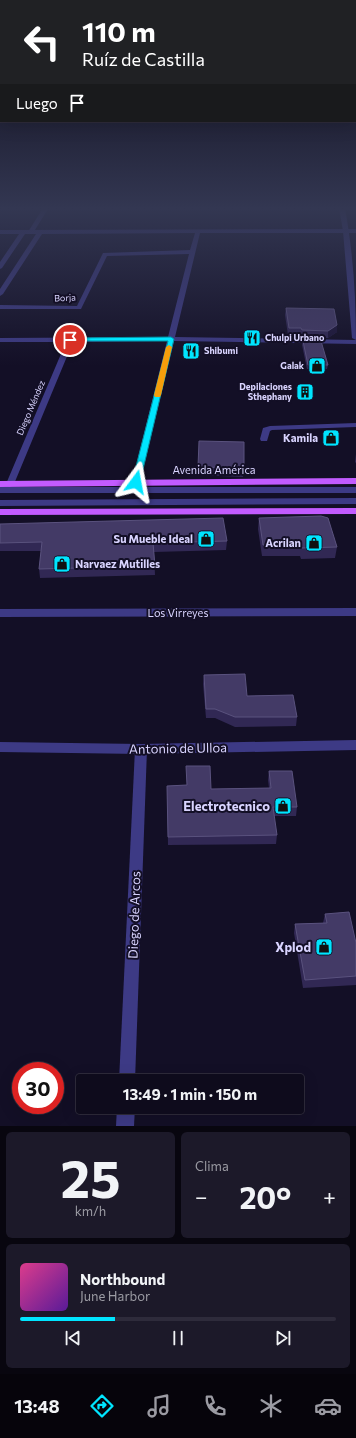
<!DOCTYPE html>
<html lang="es">
<head>
<meta charset="utf-8">
<style>
  body { margin:0; font-family:Commissioner,sans-serif; background:#1c1929; color:#f1f3f6; height:100vh; display:flex; flex-direction:column; font-size:15px; white-space:nowrap }
  * { box-sizing:border-box; margin:0 }
  p { font-size:13px; color:#9b9ba3 }
  .icon { flex:none; width:22px; height:22px; fill:none; stroke:currentColor; stroke-width:2; stroke-linecap:round; stroke-linejoin:round }
  .map { position:relative; height:1126px; overflow:hidden }
  .sheet { display:flex; flex-direction:column; gap:6px; padding:6px; background:#08060f; flex:1 }
  .sheet>* { flex:none }
  .banner { position:absolute; left:0px; top:0px; width:356px; height:122px; box-shadow:0 4px 16px #0002,0 0 0 1px #2e2b3b; background:#202124; color:#fff; overflow:hidden }
  .speed { position:absolute; left:12px; top:1062px; display:flex; gap:8px; font-size:20px; font-weight:700; text-align:center }
  .speed>* { display:grid; place-content:center; width:52px; height:52px; border-radius:50%; background:#0e0b1c; box-shadow:0 4px 16px #0002,0 0 0 1px #2e2b3b; line-height:1 }
  .speed .limit { border:6px solid #d22; background:#fff; color:#111 }
  .pin { position:absolute; display:grid; place-items:center; width:34px; height:34px; color:#fff; margin:-17px; border:2px solid #fff; border-radius:50%; box-shadow:0 1px 4px #0007 }
  .me { position:absolute; width:44px; margin:-22px; rotate:13deg; stroke-linejoin:round; filter:drop-shadow(0 0 3px #0008) }
  .turn { display:flex; align-items:center; gap:14px; height:84px; padding:0 16px; font-size:18px }
  .turn .icon { width:52px; height:52px; stroke-width:2.5 }
  .turn b { display:block; font-size:28px; line-height:34px }
  .then { display:flex; align-items:center; height:38px; padding:0 16px; background:#0003; gap:8px; font-size:15px }
  .big { font-size:30px; font-weight:700; line-height:1.1 }
  .sheet .widget { flex:1; display:flex; flex-direction:column; justify-content:center; gap:6px; min-width:0; padding:0 14px; border-radius:6px; background:#1c1929 }
  .sheet .dial { align-items:center; gap:0 }
  .dial b { font-size:52px; line-height:1 }
  .song { display:flex; align-items:center; gap:12px }
  .cover { width:48px; height:48px; border-radius:6px; background:linear-gradient(135deg,hsl(330 70% 55%),hsl(270 70% 35%)) }
  .played { height:4px; border-radius:2px; background:linear-gradient(90deg,#00e5ff 30%,#2e2b3b 30%) }
  .keys { display:flex; justify-content:space-around; direction:ltr }
  .heat { display:flex; justify-content:space-between; align-items:center; font-size:22px; direction:ltr }
  .sheet .tiles { flex:1; display:grid; gap:6px; grid-template-columns:1fr 1fr }
  .widget:last-child { grid-column:span 2 }
  .trip { position:absolute; left:76px; top:1074px; width:228px; height:40px; border-radius:4px; background:#0e0b1c; box-shadow:0 4px 16px #0002,0 0 0 1px #2e2b3b; font-weight:700; line-height:40px; text-align:center }
  .tab-bar { display:flex; height:64px; justify-content:space-around; align-items:center; background:#06040b; color:#9b9ba3 }
  .tab-bar .icon { width:28px; height:28px }
  .tab-bar .current { color:#00e5ff }
  .tab-bar b { font-size:18px; color:#f1f3f6 }
  .map>svg:first-child { display:block }
  .lines { fill:none; stroke-linecap:round; stroke-linejoin:round }
  .service { fill:#3d3a85; fill-rule:evenodd }
  .pedestrian { fill:#3d3a85; fill-rule:evenodd }
  .minor { fill:#3d3a85; fill-rule:evenodd }
  .tertiary { fill:#3d3a85; fill-rule:evenodd }
  .primary { fill:#c25bff; fill-rule:evenodd }
  .wall { fill:#312854 }
  .shaded-wall { fill:#1d163a }
  .building { fill:#433a66; stroke:#5a527e }
  .route { fill:#00e5ff; stroke:#0095a6 }
  .slow { fill:#f59e0b }
  .labels { text-anchor:middle; stroke-width:4; stroke-linejoin:round; paint-order:stroke }
  .far-street-label { font-size:9px; fill:#d9d4ff; stroke:#130f26 }
  .far-poi-label { font-size:9px; font-weight:bold; fill:#d9d4ff; stroke:#130f26; text-anchor:start }
  .poi-label { font-size:11px; font-weight:bold; fill:#d9d4ff; stroke:#130f26; text-anchor:end }
  .street-label { font-size:11px; fill:#d9d4ff; stroke:#130f26 }
  .near-street-label { font-size:13px; fill:#d9d4ff; stroke:#130f26 }
  .near-poi-label { font-size:13px; font-weight:bold; fill:#d9d4ff; stroke:#130f26; text-anchor:end }
</style>
</head>
<body>
<div class="map">
<svg width="356" height="1126" viewBox="0 0 356 1126">
  <rect width="100%" height="100%" fill="#130f26"/>
  <g class="lines">
    <g class="service">
      <path d="M356,423V427L272,430L270,431L267,441H261L260,439L263,428L270,426Z"/>
      <rect x="0" y="487" width="356" height="6"/>
      <path d="M356,498V504L0,506V500Z"/>
    </g>
    <path class="pedestrian" d="M43,208L48,209L33,233H29L28,232Z"/>
    <g class="minor">
      <path d="M356,229V233H200L175,337L356,340V344L174,341L140,482L136,485L132,482L167,341L73,342L14,484L10,487L7,486L6,484L66,342H0V338L168,337L189,254L107,256L81,309H0V305L77,306L103,253L190,250L195,233L42,234L3,294L0,296V289L36,234H25L2,268L0,269V262L19,234H0V230Z"/>
      <path d="M356,608V616L0,617V609Z"/>
      <path d="M141,744L145,746L147,749L135,1081H119L135,749L137,746Z"/>
      <path d="M117,1107H135L134,1126H116Z"/>
    </g>
    <g class="tertiary">
      <path d="M339,208H345C353,252 356,296 356,340L352,338L343,231Z"/>
      <path d="M356,740V750L141,754L0,752V742L141,744Z"/>
    </g>
    <g class="primary">
      <path d="M356,478V484L0,487V481Z"/>
      <path d="M356,508V514L0,515V509Z"/>
    </g>
  </g>
  <g class="wall">
    <path d="M286,308L337,325V332L328,338H301L300,335H288L285,315Z"/>
    <path d="M303,341L328,365L327,369H307L302,345Z"/>
    <path d="M356,454V463L355,462Z"/>
    <path d="M198,467L244,468L243,477L198,475Z"/>
    <path d="M259,518L337,547L335,558L301,559L300,556H262L258,529Z"/>
    <path d="M0,524L227,541L226,550L154,552L155,575L40,578L39,569L41,551H0Z"/>
    <path d="M204,675L247,696L297,717L296,726L235,727L215,718H206L203,684Z"/>
    <path d="M186,766L211,789L269,788L268,780L269,771L297,807L296,816H274L277,835L276,844L168,845L167,786L187,785Z"/>
    <path d="M325,914L356,943V985L303,988L294,933L295,924L323,923Z"/>
  </g>
  <path class="shaded-wall" d="M337,325V332L328,338V331Z"/>
  <g class="building">
    <path d="M286,308L334,309L337,325L328,331L302,330L301,328H289Z"/>
    <path d="M303,341H321L328,365H308Z"/>
    <path d="M199,441L244,442V468L198,467Z"/>
    <path d="M321,516L328,518L337,547L302,548L301,545H263L259,518Z"/>
    <path d="M223,518L227,541L153,543L155,566L39,569L42,542L0,543V524Z"/>
    <path d="M245,674L247,696L293,695L297,717H235L215,709H206L204,675Z"/>
    <path d="M186,766H210L211,789L271,788L269,771H292L297,807H273L277,835L168,837L167,786L187,785Z"/>
    <path d="M349,912L356,943V976L305,980L295,924L327,923L325,914Z"/>
  </g>
  <linearGradient id="sky" x2="0" y2="1"><stop stop-color="#0a0815"/><stop offset="0.57" stop-color="#333752"/><stop offset="1" stop-color="#333752" stop-opacity="0"/></linearGradient>
  <rect width="356" height="366" fill="url(#sky)"/>
  <path class="route" d="M171,337L174,339L140,482L139,484H133L132,482L168,341H70L67,340L70,338Z"/>
  <path class="slow" d="M169,345L172,347L161,395L160,397H155L154,395L166,347Z"/>
  <defs>
    <g id="restaurant-square" transform="scale(0.9)"><rect x="-9" y="-9" width="18" height="18" rx="4" fill="#00e5ff" stroke="#130f26"/><path d="M-5-6h1v4h1v-4h1v4h1v-4h1v5L-1.5 .5V6h-2V.5L-5-1ZM5-6V6H3V1.5H1.5Q1.5-4 5-6Z" fill="#111"/></g>
    <g id="shop-square" transform="scale(0.9)"><rect x="-9" y="-9" width="18" height="18" rx="4" fill="#00e5ff" stroke="#130f26"/><path d="M-5-2.5h2.3a2.7 3.5 0 0 1 5.4 0H5L5.5 6h-11ZM-1.5-2.5h3a1.5 2.3 0 0 0-3 0Z" fill="#111"/></g>
    <g id="building-square" transform="scale(0.9)"><rect x="-9" y="-9" width="18" height="18" rx="4" fill="#00e5ff" stroke="#130f26"/><path d="M-4-6H4V6H1V3H-1V6H-4ZM-2.5-4.3h1.7v1.8h-1.7ZM.8-4.3h1.7v1.8H.8ZM-2.5-1h1.7V.8h-1.7ZM.8-1h1.7V.8H.8Z" fill="#111"/></g>
  </defs>
  <g fill-rule="evenodd">
    <use href="#restaurant-square" x="252" y="338"/>
    <use href="#restaurant-square" x="191" y="351"/>
    <use href="#shop-square" x="317" y="366"/>
    <use href="#building-square" x="305" y="392"/>
    <use href="#shop-square" x="331" y="438"/>
    <use href="#shop-square" x="206" y="539"/>
    <use href="#shop-square" x="314" y="543"/>
    <use href="#shop-square" x="62" y="564"/>
    <use href="#shop-square" x="283" y="806"/>
    <use href="#shop-square" x="324" y="947"/>
  </g>
  <g class="labels">
    <g class="far-street-label">
      <text transform="translate(65 298) rotate(-2)" y="3">Borja</text>
      <text transform="translate(31 408) rotate(-67)" y="3">Diego Méndez</text>
    </g>
    <g class="far-poi-label">
      <text x="265" y="341">Chulpi Urbano</text>
      <text x="204" y="354">Shibumi</text>
      <text x="304" y="369" text-anchor="end">Galak</text>
      <text x="292" y="390" text-anchor="end">Depilaciones<tspan x="292" dy="10">Sthephany</tspan></text>
    </g>
    <g class="poi-label">
      <text x="318" y="442">Kamila</text>
      <text x="193" y="543">Su Mueble Ideal</text>
      <text x="301" y="547">Acrilan</text>
      <text x="75" y="568" text-anchor="start">Narvaez Mutilles</text>
    </g>
    <g class="street-label">
      <text x="214" y="474">Avenida América</text>
      <text x="178" y="617">Los Virreyes</text>
    </g>
    <g class="near-street-label">
      <text transform="translate(178 748) rotate(-1)" y="5">Antonio de Ulloa</text>
      <text transform="translate(134 915) rotate(-88)" y="5">Diego de Arcos</text>
    </g>
    <g class="near-poi-label">
      <text x="270" y="811">Electrotecnico</text>
      <text x="311" y="952">Xplod</text>
    </g>
  </g>
</svg>
<div class="speed"><div class="limit">30</div></div>
<div class="pin" style="left:70px;top:340px;background:#d93025"><svg class="icon" aria-label="arrive" viewBox="0 0 24 24"><path d="M6 21V4h12l-3 4 3 4H6"/></svg></div>
<svg class="me" style="left:136px;top:482px" viewBox="-20 -20 40 40"><path d="M0-17L14 15 0 8-14 15z" fill="#00e5ff" stroke="#fff" stroke-width="4"/></svg>
<div class="trip">13:49 · 1 min · 150 m</div>
<div class="banner">
<div class="turn"><svg class="icon" aria-label="left" viewBox="0 0 24 24"><path d="M17 20v-9H6M10 6l-5 5 5 5"/></svg><div><b>110 m</b>Ruíz de Castilla</div></div>
<div class="then">Luego<svg class="icon" aria-label="arrive" viewBox="0 0 24 24"><path d="M6 21V4h12l-3 4 3 4H6"/></svg></div>
</div>
</div>
<section class="sheet">
<div class="tiles">
<div class="widget dial"><b>25</b><p>km/h</p></div>
<div class="widget"><p>Clima</p>
<div class="heat"><a>−</a><b class="big">20°</b><a>+</a></div>
</div>
<div class="widget">
<div class="song"><i class="cover"></i><div><b>Northbound</b><p>June Harbor</p></div></div>
<div class="played"></div>
<div class="keys"><svg class="icon" aria-label="previous" viewBox="0 0 24 24"><path d="M18 5L8 12l10 7zM5 5v14"/></svg><svg class="icon" aria-label="pause" viewBox="0 0 24 24"><path d="M8 5v14M16 5v14"/></svg><svg class="icon" aria-label="next" viewBox="0 0 24 24"><path d="M6 5l10 7-10 7zM19 5v14"/></svg></div>
</div>
</div>
</section>
<nav class="tab-bar">
<b>13:48</b>
<svg class="icon current" aria-label="directions" viewBox="0 0 24 24"><path d="M12 3l9 9-9 9-9-9zM9 14v-3h6M13 9l2 2-2 2"/></svg>
<svg class="icon" aria-label="music" viewBox="0 0 24 24"><path d="M9 18V5l10-2v13"/><circle cx="6" cy="18" r="3"/><circle cx="16" cy="16" r="3"/></svg>
<svg class="icon" aria-label="phone" viewBox="0 0 24 24"><path d="M5 4h4l2 5-3 2q2 4 5 5l2-3 5 2v4C11 20 4 13 5 4z"/></svg>
<svg class="icon" aria-label="climate" viewBox="0 0 24 24"><path d="M12 3v18M4 7l16 10M4 17L20 7"/></svg>
<svg class="icon" aria-label="car" viewBox="0 0 24 24"><path d="M5 17H2v-5l4-1 3-4h7l3 4 3 1v5h-3M9 17h6M6 11h13"/><circle cx="7" cy="17" r="2"/><circle cx="17" cy="17" r="2"/></svg>
</nav>
</body>
</html>
